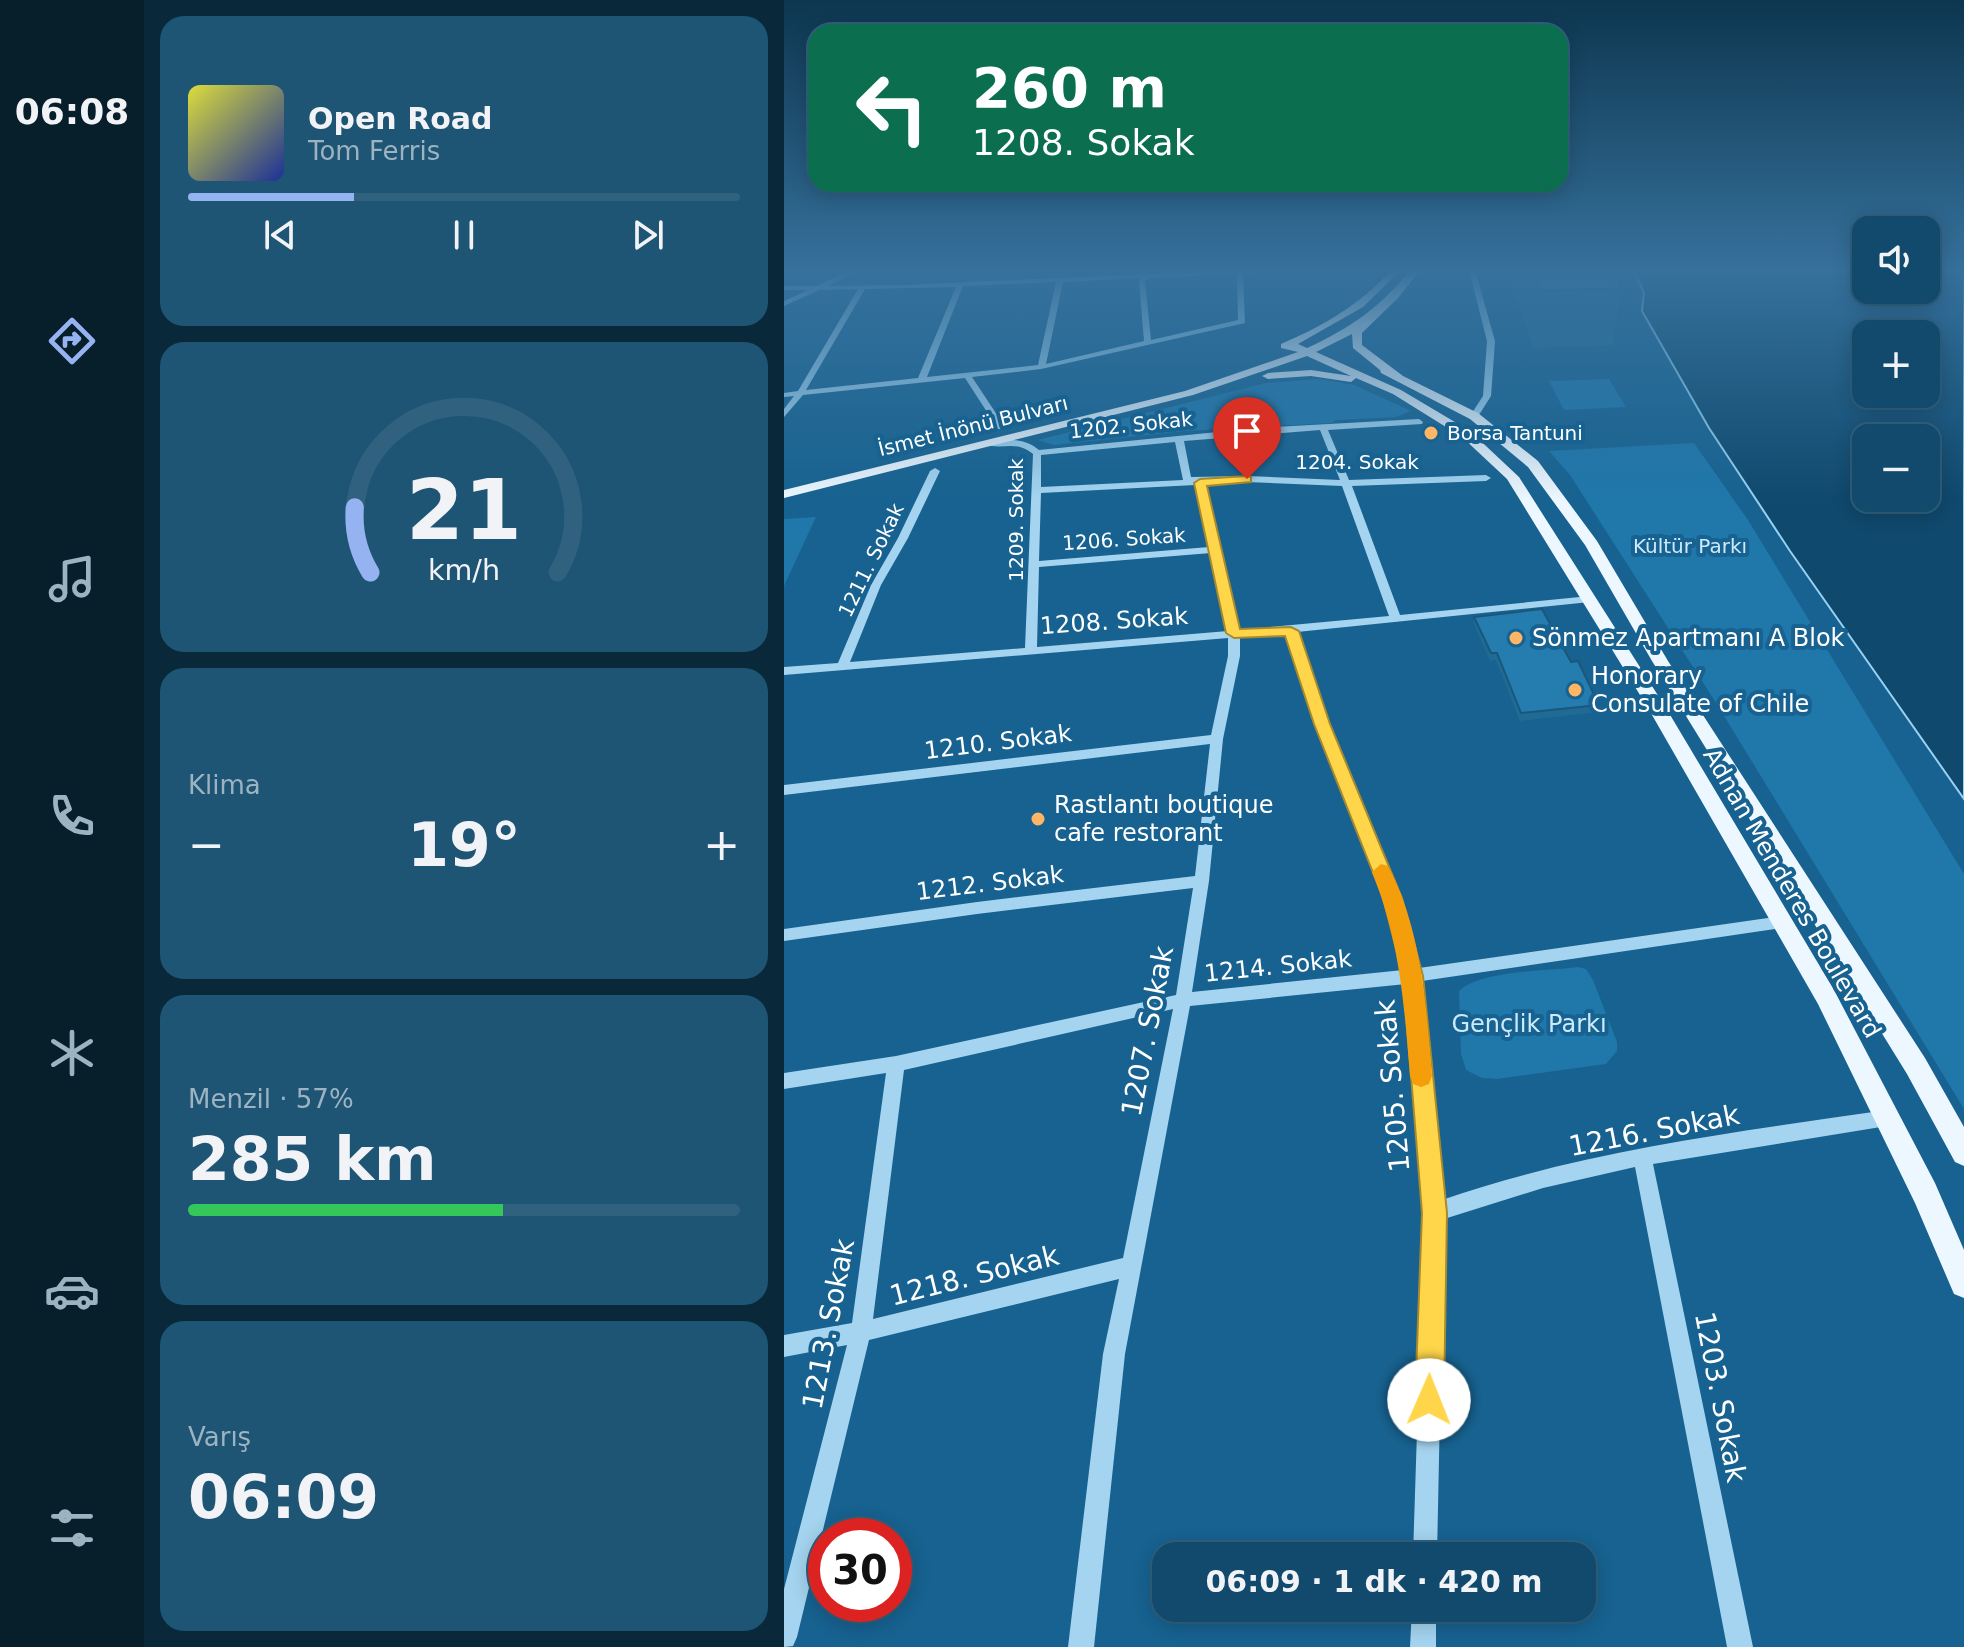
<!DOCTYPE html>
<html lang="tr">
<head>
<meta charset="utf-8">
<style>
  body { margin:0; font-family:"DejaVu Sans",sans-serif; background:#1e5474; color:#f1f3f6; height:100vh; display:flex; flex-direction:column; font-size:30px; white-space:nowrap }
  * { box-sizing:border-box; margin:0 }
  p { font-size:26px; color:#9cb3c2 }
  .icon { flex:none; width:44px; height:44px; fill:none; stroke:currentColor; stroke-width:2; stroke-linecap:round; stroke-linejoin:round }
  .map { position:relative; flex:1; overflow:hidden }
  .details { display:flex; flex-direction:column; gap:16px; padding:16px; background:#09293b; width:640px }
  .details>* { flex:none }
  .top-card { position:absolute; left:24px; top:24px; width:760px; height:168px; border-radius:24px; box-shadow:0 4px 20px #0003,0 0 0 2px #30627f; background:#0b6e4f; color:#fff; overflow:hidden }
  .fabs { position:absolute; left:1068px; top:216px; display:grid; gap:16px }
  .fabs a { display:grid; place-items:center; width:88px; height:88px; border-radius:16px; background:#114a6c; box-shadow:0 4px 20px #0003,0 0 0 2px #30627f; font-size:40px }
  .speed { position:absolute; left:24px; top:1518px; display:flex; gap:16px; font-size:40px; font-weight:700; text-align:center }
  .speed>* { display:grid; place-content:center; width:104px; height:104px; border-radius:50%; background:#114a6c; box-shadow:0 4px 20px #0003,0 0 0 2px #30627f; line-height:1 }
  .speed .limit { border:12px solid #d22; background:#fff; color:#111 }
  .pin { position:absolute; display:grid; place-items:center; width:68px; height:68px; color:#fff; margin:-82px -34px; border-radius:50% 50% 50% 0; rotate:-45deg; box-shadow:0 0 8px #0007 }
  .pin .icon { rotate:45deg }
  .me { position:absolute; width:88px; margin:-44px; rotate:1deg; stroke-linejoin:round; filter:drop-shadow(0 0 6px #0008) }
  .turn { display:flex; align-items:center; gap:28px; height:168px; padding:0 32px; font-size:36px }
  .turn .icon { width:104px; height:104px; stroke-width:2.5 }
  .turn b { display:block; font-size:56px; line-height:68px }
  .big { font-size:60px; font-weight:800; line-height:1.1 }
  .details .tile { flex:1; display:flex; flex-direction:column; justify-content:center; gap:12px; min-width:0; padding:0 28px; border-radius:24px; background:#1e5474 }
  .details .dial { align-items:center; gap:0 }
  .dial svg { height:208px; overflow:visible; fill:none; stroke:#30627f; stroke-width:7; stroke-linecap:round; text-anchor:middle }
  .dial text { fill:#f1f3f6; stroke:none }
  .song { display:flex; align-items:center; gap:24px }
  .cover { width:96px; height:96px; border-radius:12px; background:linear-gradient(135deg,hsl(60 70% 55%),hsl(230 70% 35%)) }
  .played { height:8px; border-radius:4px; background:linear-gradient(90deg,#95b2f1 30%,#30627f 30%) }
  .keys { display:flex; justify-content:space-around; direction:ltr }
  .heat { display:flex; justify-content:space-between; align-items:center; font-size:44px; direction:ltr }
  .charge { height:12px; border-radius:6px; background:linear-gradient(90deg,#34c759 57%,#30627f 0) }
  .trip { position:absolute; left:368px; top:1542px; width:444px; height:80px; border-radius:24px; background:#114a6c; box-shadow:0 4px 20px #0003,0 0 0 2px #30627f; font-weight:800; line-height:80px; text-align:center }
  main { display:flex; flex:1; min-height:0 }
  .dock { display:flex; flex-direction:column; width:144px; justify-content:space-around; align-items:center; background:#071e2b; color:#9cb3c2 }
  .dock .icon { width:56px; height:56px }
  .dock .current { color:#95b2f1 }
  .dock b { font-size:36px; color:#f1f3f6 }
  .map>svg:first-child { display:block }
  .green { fill:#1f77aa }
  .water { fill:#0f496d; stroke:#97d2f2; stroke-width:2; fill-rule:evenodd }
  .lines { fill:none; stroke-linecap:round; stroke-linejoin:round }
  .minor { fill:#a4d4f0; fill-rule:evenodd }
  .major { fill:#edf7ff; fill-rule:evenodd }
  .wall { fill:#206b96 }
  .building { fill:#257caf; stroke:#1a577a; stroke-width:2 }
  .route { fill:#ffd54a; stroke:#a68a30; stroke-width:2 }
  .slow { fill:#f59e0b }
  .poi-dot { fill:#ffb563; stroke:#176290; stroke-width:3 }
  .labels { text-anchor:middle; stroke-width:8; stroke-linejoin:round; paint-order:stroke }
  .far-street-label { font-size:20px; fill:#fff; stroke:#176290 }
  .far-poi-label { font-size:20px; fill:#fff; stroke:#176290; text-anchor:start }
  .far-park-label { font-size:20px; fill:#cbeafb; stroke:#176290 }
  .street-label { font-size:24px; fill:#fff; stroke:#176290 }
  .poi-label { font-size:24px; fill:#fff; stroke:#176290; text-anchor:start }
  .park-label { font-size:24px; fill:#cbeafb; stroke:#176290 }
  .near-street-label { font-size:28px; fill:#fff; stroke:#176290 }
</style>
</head>
<body>
<main>
<nav class="dock">
<b>06:08</b>
<svg class="icon current" aria-label="directions" viewBox="0 0 24 24"><path d="M12 3l9 9-9 9-9-9zM9 14v-3h6M13 9l2 2-2 2"/></svg>
<svg class="icon" aria-label="music" viewBox="0 0 24 24"><path d="M9 18V5l10-2v13"/><circle cx="6" cy="18" r="3"/><circle cx="16" cy="16" r="3"/></svg>
<svg class="icon" aria-label="phone" viewBox="0 0 24 24"><path d="M5 4h4l2 5-3 2q2 4 5 5l2-3 5 2v4C11 20 4 13 5 4z"/></svg>
<svg class="icon" aria-label="climate" viewBox="0 0 24 24"><path d="M12 3v18M4 7l16 10M4 17L20 7"/></svg>
<svg class="icon" aria-label="car" viewBox="0 0 24 24"><path d="M5 17H2v-5l4-1 3-4h7l3 4 3 1v5h-3M9 17h6M6 11h13"/><circle cx="7" cy="17" r="2"/><circle cx="17" cy="17" r="2"/></svg>
<svg class="icon" aria-label="filters" viewBox="0 0 24 24"><path d="M4 7h16M4 17h16"/><circle cx="9" cy="7" r="2"/><circle cx="15" cy="17" r="2"/></svg>
</nav>
<section class="details">
<div class="tile">
<div class="song"><i class="cover"></i><div><b>Open Road</b><p>Tom Ferris</p></div></div>
<div class="played"></div>
<div class="keys"><svg class="icon" aria-label="previous" viewBox="0 0 24 24"><path d="M18 5L8 12l10 7zM5 5v14"/></svg><svg class="icon" aria-label="pause" viewBox="0 0 24 24"><path d="M8 5v14M16 5v14"/></svg><svg class="icon" aria-label="next" viewBox="0 0 24 24"><path d="M6 5l10 7-10 7zM19 5v14"/></svg></div>
</div>
<div class="tile dial"><svg viewBox="0 0 100 80">
<path d="M14 69A42 42 0 1 1 86 69"/>
<path d="M14 69A42 42 0 0 1 8 44" stroke="#95b2f1"/>
<text x="50" y="56" font-size="32" font-weight="700">21</text>
<text x="50" y="72" font-size="11">km/h</text>
</svg></div>
<div class="tile"><p>Klima</p>
<div class="heat"><a>−</a><b class="big">19°</b><a>+</a></div>
</div>
<div class="tile"><p>Menzil · 57%</p><b class="big">285 km</b><div class="charge"></div></div>
<div class="tile"><p>Varış</p><b class="big">06:09</b></div>
</section>
<div class="map">
<svg width="1180" height="1647" viewBox="0 0 1180 1647">
  <rect width="100%" height="100%" fill="#176290"/>
  <g class="green">
    <path d="M535,379L570,385L627,411L612,417L552,420L547,423L401,431L270,445L254,440L482,383Z"/>
    <path d="M825,379L842,407L780,410L765,381Z"/>
    <path d="M910,443L964,520L1180,874V1109L934,706L786,475L765,451Z"/>
    <path d="M32,517L0,586V519Z"/>
    <path d="M794,967L802,969L809,980L833,1042V1051L822,1064L713,1079L698,1078L682,1070L677,1054L675,991C696,970 764,971 794,967Z"/>
  </g>
  <path class="water" d="M850,270H1082V290H1142V270H1180V799L1006,551L925,428L858,311L860,293ZM1082,334H1142V394H1082ZM1082,438H1142V498H1082Z"/>
  <g class="lines">
    <g class="minor">
      <path d="M66,270H74L44,286L121,285L450,270H498L459,274L461,323L257,369L188,377L221,427L220,429H214L181,378L19,395L0,417V409L10,396L0,397V393L14,391L74,289L35,290L0,306V301L24,290H0V286H33ZM453,274L454,320L367,340L361,281L365,278ZM357,278L355,281L360,341L262,364L279,282ZM272,282L254,365L143,377L179,286ZM172,287L134,378L22,390L81,289Z"/>
      <path d="M685,270H691L711,341L707,396L693,418L690,419L686,416L699,396L703,341Z"/>
      <path d="M635,419L639,422L638,424L544,430L565,480L702,475L707,478L702,481L568,486L616,615L806,596L811,599L806,602L513,632L565,776L616,898L635,968L998,916L1003,918L1006,922L1003,926L998,928L638,981L658,1200C802,1150 953,1132 1103,1110L1109,1112L1112,1118L1109,1124L1103,1126L869,1164L969,1647H943L851,1167L759,1188L660,1219L653,1556H629L640,1213L622,984L406,1006L341,1354L310,1647H284L319,1354L335,1279L85,1340L13,1637L9,1646L0,1647V1589L63,1345L0,1357V1335L68,1323L102,1073L0,1089V1073L112,1056L392,995L409,888L193,914L0,941V929L193,902L411,876L426,744L0,795V785L427,735L444,656V638L0,675V667L54,663L87,585L114,538L146,471L151,468L156,471L124,538L97,585L66,662L241,648L249,454C231,439 218,451 201,444L202,442C221,439 240,437 255,450L473,428ZM536,430L556,480L463,476L407,477L400,441ZM391,442L399,480L257,487V455ZM463,482L558,486L605,616L455,630L421,484ZM411,485L425,547L255,561L257,493ZM427,553L444,631L253,647L255,567ZM502,633L551,776L600,898L619,970L408,992L425,881L439,739L456,656V637ZM389,1009L339,1258L89,1319L120,1070Z"/>
      <path d="M628,1608H652V1647H626Z"/>
    </g>
    <path class="major" d="M607,270H617L579,307L514,344L523,348C565,329 598,306 626,270H636L615,297L578,333V345L619,376L694,413L754,461L813,541L884,661L1141,1058L1180,1127V1166L1171,1162L1123,1074L868,661L801,545L744,467L686,419L597,373L596,370L569,348L568,334L532,352L617,390L686,431L735,477L882,708L1050,990L1151,1183L1180,1250V1298L1170,1294L1131,1203L1034,1004L864,708L723,479L678,437L609,394L572,378L567,382L527,376L484,379L478,376L484,373L527,370L567,376L523,356L409,395L0,498V490L401,391L514,352L497,348V344C539,326 577,304 607,270Z"/>
  </g>
  <g class="wall">
    <path d="M724,270H826L838,288L828,345L750,348L724,277Z"/>
    <path d="M690,617L787,662L815,705L814,712L736,721L712,660L706,661L690,624Z"/>
  </g>
  <g class="building">
    <path d="M748,270H826L838,288L757,291Z"/>
    <path d="M758,609L787,662L794,661L815,705L737,713L713,653H707L690,617Z"/>
  </g>
  <linearGradient id="sky" x2="0" y2="1"><stop stop-color="#0d364f"/><stop offset="0.54" stop-color="#36719c"/><stop offset="1" stop-color="#36719c" stop-opacity="0"/></linearGradient>
  <rect width="1180" height="501" fill="url(#sky)"/>
  <path class="route" d="M463,476L467,477V482L423,486L456,629L507,627L515,631L546,724L618,898L639,976L663,1213L660,1400L655,1410L645,1414L635,1410L631,1400L638,1213L619,976L599,898L530,724L501,636L450,638L442,633L410,483L416,479Z"/>
  <path class="slow" d="M597,864L604,866C638,930 642,1006 648,1076L645,1084L637,1087L629,1084L626,1076C620,1003 616,941 588,872Z"/>
  <g class="poi-dot">
    <circle cx="647" cy="433" r="8"/>
    <circle cx="732" cy="638" r="8"/>
    <circle cx="791" cy="690" r="8"/>
    <circle cx="254" cy="819" r="8"/>
  </g>
  <g class="labels">
    <g class="far-street-label">
      <text transform="translate(347 425) rotate(-6)" y="7">1202. Sokak</text>
      <text transform="translate(189 426) rotate(-14)" y="7">İsmet İnönü Bulvarı</text>
      <text x="573" y="469">1204. Sokak</text>
      <text transform="translate(232 520) rotate(-90)" y="7">1209. Sokak</text>
      <text transform="translate(340 539) rotate(-4)" y="7">1206. Sokak</text>
      <text transform="translate(87 560) rotate(-64)" y="7">1211. Sokak</text>
    </g>
    <g class="far-poi-label">
      <text x="663" y="440">Borsa Tantuni</text>
    </g>
    <g class="far-park-label">
      <text x="906" y="553">Kültür Parkı</text>
    </g>
    <g class="street-label">
      <text transform="translate(330 621) rotate(-4)" y="8">1208. Sokak</text>
      <text transform="translate(214 742) rotate(-7)" y="8">1210. Sokak</text>
      <text transform="translate(206 883) rotate(-7)" y="8">1212. Sokak</text>
      <text transform="translate(1008 893) rotate(60)" y="8">Adnan Menderes Boulevard</text>
      <text transform="translate(494 966) rotate(-6)" y="8">1214. Sokak</text>
    </g>
    <g class="poi-label">
      <text x="748" y="646">Sönmez Apartmanı A Blok</text>
      <text x="807" y="684">Honorary<tspan x="807" dy="28">Consulate of Chile</tspan></text>
      <text x="270" y="813">Rastlantı boutique<tspan x="270" dy="28">cafe restorant</tspan></text>
    </g>
    <g class="park-label">
      <text x="745" y="1032">Gençlik Parkı</text>
    </g>
    <g class="near-street-label">
      <text transform="translate(363 1031) rotate(-79)" y="10">1207. Sokak</text>
      <text transform="translate(608 1086) rotate(-95)" y="10">1205. Sokak</text>
      <text transform="translate(870 1130) rotate(-11)" y="10">1216. Sokak</text>
      <text transform="translate(190 1275) rotate(-14)" y="10">1218. Sokak</text>
      <text transform="translate(44 1324) rotate(-79)" y="10">1213. Sokak</text>
      <text transform="translate(937 1397) rotate(79)" y="10">1203. Sokak</text>
    </g>
  </g>
</svg>
<div class="fabs">
<a><svg class="icon" aria-label="sound" viewBox="0 0 24 24"><path d="M4 9h4l5-4v14l-5-4H4zM17 9q2 3 0 6"/></svg></a>
<a>+</a>
<a>−</a>
</div>
<div class="speed"><div class="limit">30</div></div>
<div class="pin" style="left:463px;top:479px;background:#d93025"><svg class="icon" aria-label="arrive" viewBox="0 0 24 24"><path d="M6 21V4h12l-3 4 3 4H6"/></svg></div>
<svg class="me" style="left:645px;top:1400px" viewBox="-20 -20 40 40"><circle r="19" fill="#fff"/><path d="M0-13L10 11 0 6-10 11z" fill="#ffd54a"/></svg>
<div class="trip">06:09 · 1 dk · 420 m</div>
<div class="top-card">
<div class="turn"><svg class="icon" aria-label="left" viewBox="0 0 24 24"><path d="M17 20v-9H6M10 6l-5 5 5 5"/></svg><div><b>260 m</b>1208. Sokak</div></div>
</div>
</div>
</main>
</body>
</html>
